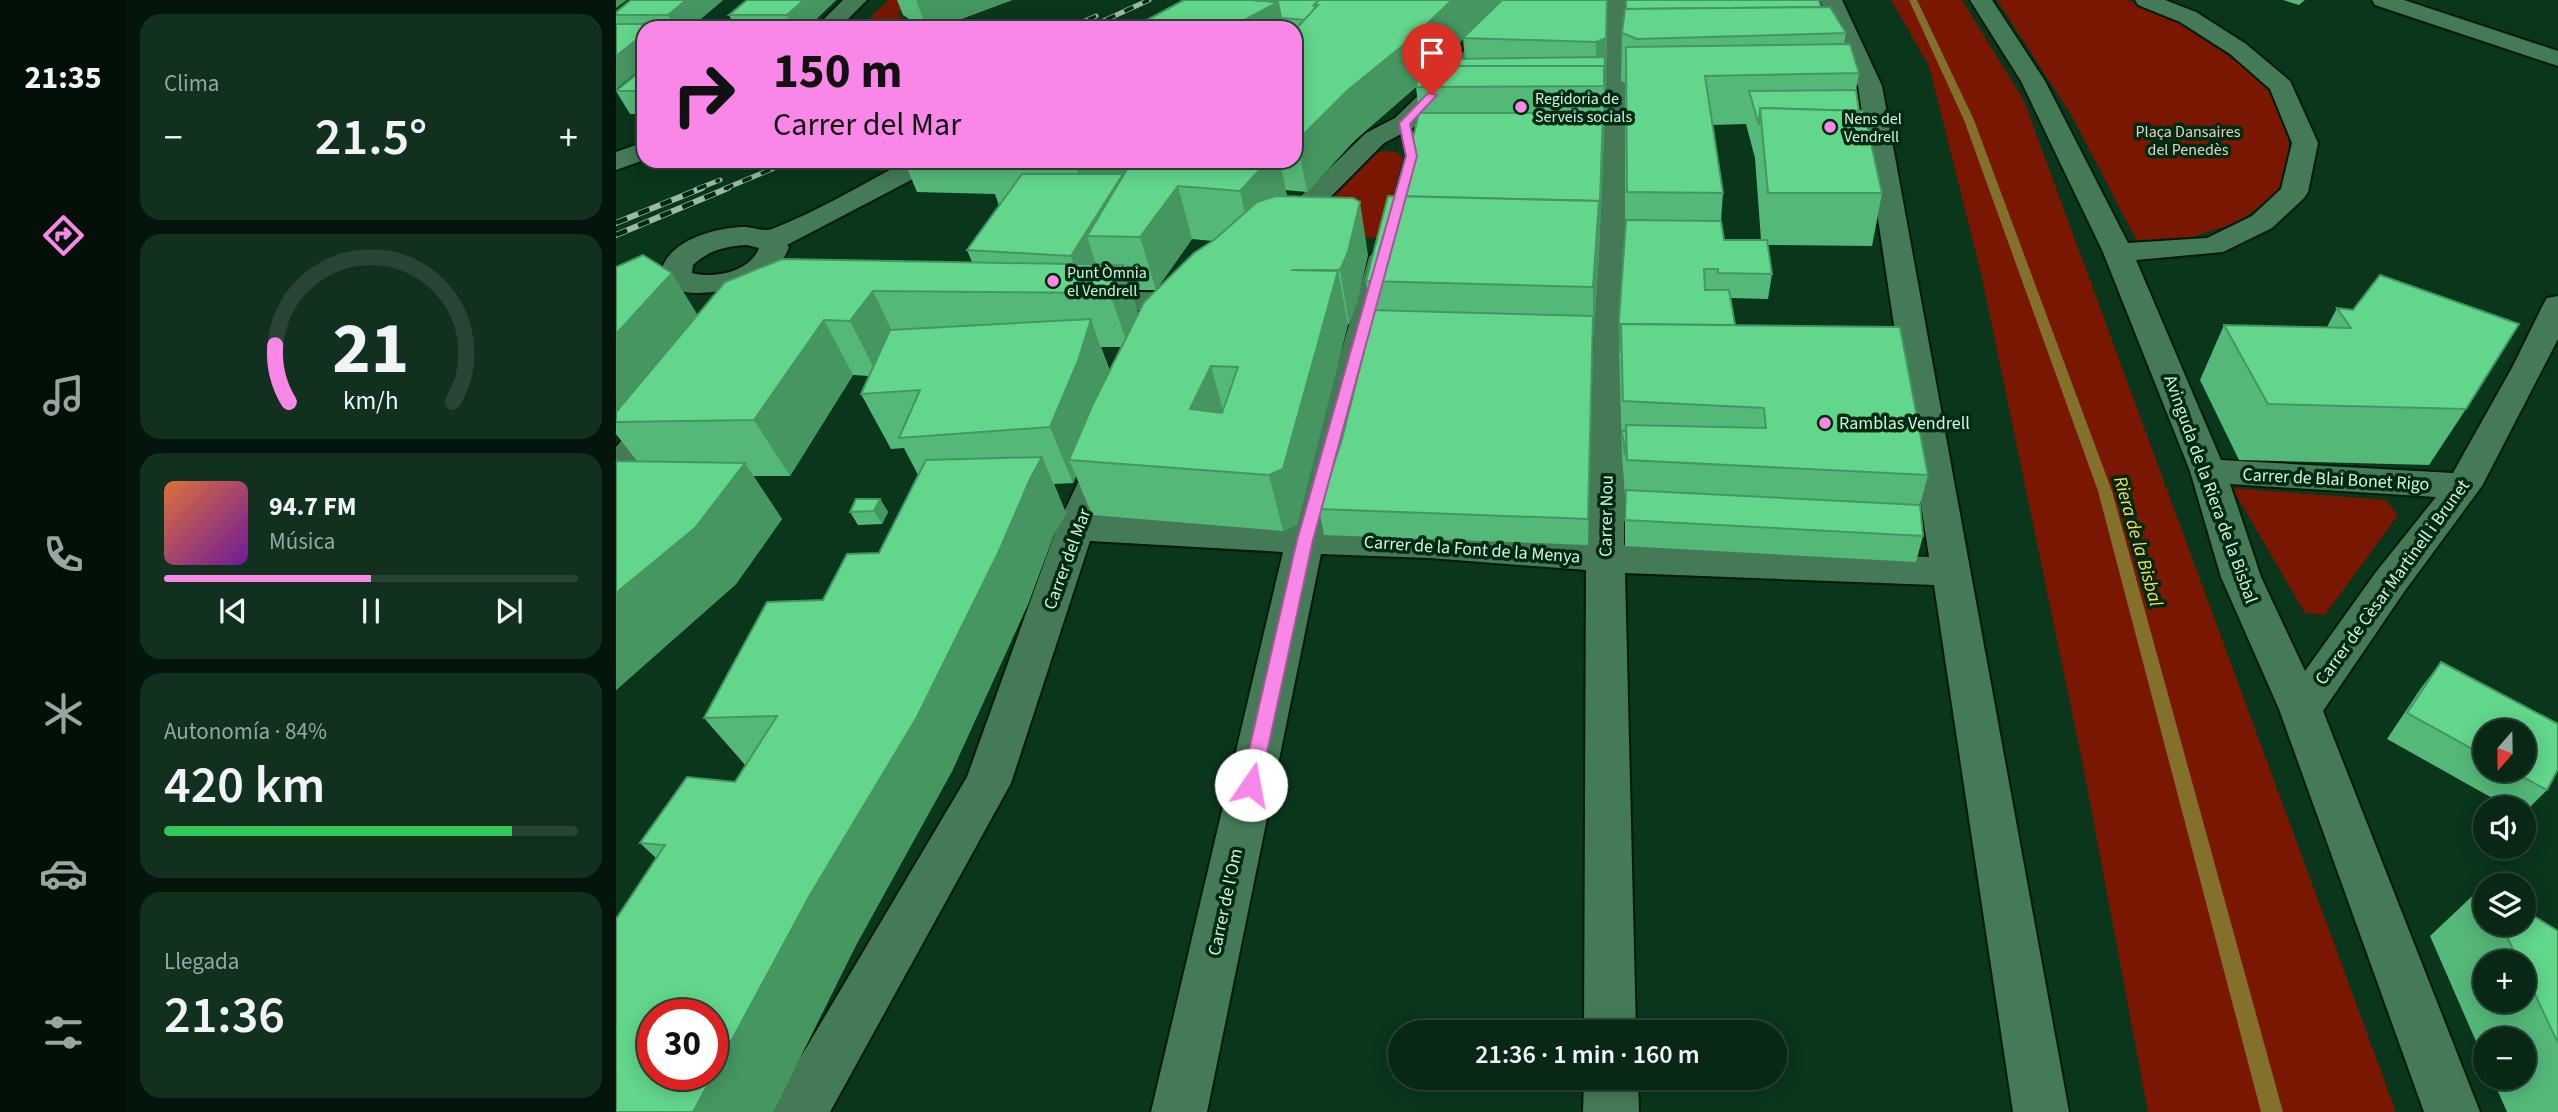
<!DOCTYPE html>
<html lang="es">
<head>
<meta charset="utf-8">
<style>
  body { margin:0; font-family:"Source Sans 3",sans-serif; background:#11301e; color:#f1f3f6; height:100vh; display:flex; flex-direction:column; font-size:26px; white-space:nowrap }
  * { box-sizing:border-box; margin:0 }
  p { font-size:23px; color:#98a6a0 }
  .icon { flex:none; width:38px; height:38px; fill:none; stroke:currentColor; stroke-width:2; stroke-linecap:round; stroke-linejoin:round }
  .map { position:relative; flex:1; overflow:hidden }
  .details { display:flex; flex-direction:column; gap:14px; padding:14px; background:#04160c; width:490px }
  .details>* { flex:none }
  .banner { position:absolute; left:21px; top:21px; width:665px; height:147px; border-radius:21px; box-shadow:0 4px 18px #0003,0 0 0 2px #294434; background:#f987e8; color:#111; overflow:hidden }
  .needle { width:46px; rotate:200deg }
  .fabs { position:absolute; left:1857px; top:719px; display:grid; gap:14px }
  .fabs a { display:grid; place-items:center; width:63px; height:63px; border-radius:50%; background:#082815; box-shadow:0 4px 18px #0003,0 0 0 2px #294434; font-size:35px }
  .speed { position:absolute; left:21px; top:999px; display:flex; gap:14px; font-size:35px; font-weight:700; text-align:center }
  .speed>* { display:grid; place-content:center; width:91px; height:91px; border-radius:50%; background:#082815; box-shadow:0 4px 18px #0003,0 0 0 2px #294434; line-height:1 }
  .speed .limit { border:10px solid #d22; background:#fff; color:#111 }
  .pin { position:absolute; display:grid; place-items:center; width:60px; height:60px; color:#fff; margin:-72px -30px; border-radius:50% 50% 50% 0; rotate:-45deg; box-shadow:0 0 7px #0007 }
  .pin .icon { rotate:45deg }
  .me { position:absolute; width:77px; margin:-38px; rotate:12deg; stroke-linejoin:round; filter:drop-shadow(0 0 5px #0008) }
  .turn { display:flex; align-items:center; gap:24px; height:147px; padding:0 21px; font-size:32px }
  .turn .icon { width:91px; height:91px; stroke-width:2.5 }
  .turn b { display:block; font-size:49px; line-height:60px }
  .big { font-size:52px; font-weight:600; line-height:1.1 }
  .details .widget { flex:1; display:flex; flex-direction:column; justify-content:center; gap:10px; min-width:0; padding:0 24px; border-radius:21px; background:#11301e }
  .details .dial { align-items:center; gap:0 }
  .dial svg { height:182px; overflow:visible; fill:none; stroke:#294434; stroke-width:7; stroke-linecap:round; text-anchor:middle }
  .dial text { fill:#f1f3f6; stroke:none }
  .song { display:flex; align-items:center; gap:21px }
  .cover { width:84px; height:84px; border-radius:10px; background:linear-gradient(135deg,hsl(20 70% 55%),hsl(280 70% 35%)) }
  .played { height:7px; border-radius:4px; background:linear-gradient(90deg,#f987e8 50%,#294434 50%) }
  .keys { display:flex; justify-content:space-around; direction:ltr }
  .heat { display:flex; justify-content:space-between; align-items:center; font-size:38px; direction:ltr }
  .charge { height:10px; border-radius:5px; background:linear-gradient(90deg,#34c759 84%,#294434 0) }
  .trip { position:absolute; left:772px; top:1020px; width:399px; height:70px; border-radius:35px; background:#082815; box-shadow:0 4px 18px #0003,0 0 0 2px #294434; font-weight:600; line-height:70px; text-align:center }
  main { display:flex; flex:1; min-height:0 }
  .tab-bar { display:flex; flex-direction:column; width:126px; justify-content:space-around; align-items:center; background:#031008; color:#98a6a0 }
  .tab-bar .icon { width:49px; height:49px }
  .tab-bar .current { color:#f987e8 }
  .tab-bar b { font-size:32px; color:#f1f3f6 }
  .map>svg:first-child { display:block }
  .green { fill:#7a1703 }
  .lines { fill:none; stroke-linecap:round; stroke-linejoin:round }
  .stream { fill:#83702b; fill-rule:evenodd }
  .minor-casing { stroke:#001b09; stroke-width:4 }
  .tertiary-casing { stroke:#001b09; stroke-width:4 }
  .minor { fill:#447b56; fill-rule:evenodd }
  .tertiary { fill:#447b56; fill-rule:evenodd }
  .rail-far1-casing { stroke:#9abaa4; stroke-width:5 }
  .rail-casing { stroke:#9abaa4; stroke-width:6 }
  .rail-far1 { stroke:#002b12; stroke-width:3.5; stroke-dasharray:10; stroke-linecap:butt }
  .rail { stroke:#002b12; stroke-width:4.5; stroke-dasharray:12; stroke-linecap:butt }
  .wall { fill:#54b878; fill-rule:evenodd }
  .shaded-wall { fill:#459661 }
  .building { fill:#62d68b; stroke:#459661; stroke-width:2; fill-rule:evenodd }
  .route { fill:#f987e8; stroke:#a25897; stroke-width:2 }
  .poi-dot { fill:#f987e8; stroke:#002b12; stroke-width:2.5 }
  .labels { text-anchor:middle; stroke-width:7; stroke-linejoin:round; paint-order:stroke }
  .far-poi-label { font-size:16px; fill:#d5f1dc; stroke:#002b12; text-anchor:start }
  .far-park-label { font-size:16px; fill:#eccec6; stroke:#002b12 }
  .poi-label { font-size:18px; fill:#d5f1dc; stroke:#002b12; text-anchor:start }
  .street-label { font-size:18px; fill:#d5f1dc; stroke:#002b12 }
  .water-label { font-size:19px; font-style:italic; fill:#ffdb61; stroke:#002b12 }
</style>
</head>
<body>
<main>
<nav class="tab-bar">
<b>21:35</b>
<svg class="icon current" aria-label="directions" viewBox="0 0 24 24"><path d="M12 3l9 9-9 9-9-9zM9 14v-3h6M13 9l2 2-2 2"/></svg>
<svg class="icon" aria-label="music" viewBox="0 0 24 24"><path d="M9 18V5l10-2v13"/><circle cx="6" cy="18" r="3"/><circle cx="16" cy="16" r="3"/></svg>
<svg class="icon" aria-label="phone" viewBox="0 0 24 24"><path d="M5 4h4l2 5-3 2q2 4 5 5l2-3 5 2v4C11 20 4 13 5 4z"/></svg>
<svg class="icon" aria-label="climate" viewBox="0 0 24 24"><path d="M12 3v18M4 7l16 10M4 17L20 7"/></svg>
<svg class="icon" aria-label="car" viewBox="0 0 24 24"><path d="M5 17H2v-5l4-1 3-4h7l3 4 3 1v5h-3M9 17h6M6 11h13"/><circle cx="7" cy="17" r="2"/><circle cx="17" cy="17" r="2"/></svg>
<svg class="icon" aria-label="filters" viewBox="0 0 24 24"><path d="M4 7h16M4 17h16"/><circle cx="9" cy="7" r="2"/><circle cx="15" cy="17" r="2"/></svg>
</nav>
<section class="details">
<div class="widget"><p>Clima</p>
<div class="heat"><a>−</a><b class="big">21.5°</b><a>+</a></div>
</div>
<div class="widget dial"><svg viewBox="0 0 100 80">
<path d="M14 69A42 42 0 1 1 86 69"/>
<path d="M14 69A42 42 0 0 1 8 44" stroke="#f987e8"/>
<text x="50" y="56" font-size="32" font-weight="700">21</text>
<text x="50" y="72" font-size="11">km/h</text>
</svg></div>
<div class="widget">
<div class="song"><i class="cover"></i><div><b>94.7 FM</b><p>Música</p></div></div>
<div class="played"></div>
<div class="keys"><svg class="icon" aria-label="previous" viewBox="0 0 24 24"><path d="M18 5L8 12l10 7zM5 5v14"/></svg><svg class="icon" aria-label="pause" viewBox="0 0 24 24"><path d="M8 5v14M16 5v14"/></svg><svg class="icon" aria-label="next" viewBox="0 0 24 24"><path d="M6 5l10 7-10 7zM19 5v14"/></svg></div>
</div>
<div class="widget"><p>Autonomía · 84%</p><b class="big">420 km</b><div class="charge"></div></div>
<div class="widget"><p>Llegada</p><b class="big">21:36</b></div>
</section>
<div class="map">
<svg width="1942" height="1112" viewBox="0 0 1942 1112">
  <rect width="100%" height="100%" fill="#0a361c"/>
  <g class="green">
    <path d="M273,0H323L281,12L295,28H243Z"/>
    <path d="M1275,0H1346L1408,101L1780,1112H1532L1467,765L1365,273L1313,66Z"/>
    <path d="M1381,0C1420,0 1471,0 1509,0C1546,4 1655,77 1668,112C1678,138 1670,164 1666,191L1620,223L1564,241H1521L1456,116Z"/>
    <path d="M767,151L780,152L787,158L766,238L674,235L758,154Z"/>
    <path d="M1616,488L1769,500L1782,515L1709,615L1689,613Z"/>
  </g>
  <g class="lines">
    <path class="stream" d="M1293,0H1301L1358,120L1496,491L1667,1112H1645L1482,491L1348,120Z"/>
    <g class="minor-casing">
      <g id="minor">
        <path d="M227,0H251L223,28H199Z"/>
        <path d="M900,0H923L797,128L768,143L672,240L662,243L652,240L648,234L652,228L750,133L779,118Z"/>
        <path d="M990,0H1012L1008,545L1313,557L1242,86L1204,0H1226L1266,86L1453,1112H1397L1318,585L1009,573L1020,1032H968L970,570L813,558L705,554L591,1112H535L667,552L474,541L395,783L214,1112H156L164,1092L351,777L441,527L478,448L491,444L504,448L509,456L484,515L674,526L753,257L758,251L768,248L778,251L783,257L711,527L813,530L970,543Z"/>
        <path d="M1354,0H1376L1429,81L1512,243L1591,238L1636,216L1665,189L1676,143L1654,89L1614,54L1564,22L1522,5L1519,0H1549L1580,12L1630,44L1674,81L1702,143L1692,192L1688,198L1656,228L1607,252L1520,260L1605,460L1837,473L1897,366L1927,305L1931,298L1942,296V339L1866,486L1788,592L1707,711L1864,1112H1808L1663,709L1605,577L1574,471L1487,252L1405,81ZM1614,484L1820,497L1760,572L1689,671L1645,577Z"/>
        <path d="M1756,0H1788L1942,51V66L1759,5Z"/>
        <path d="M28,142V160L0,170V152Z"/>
        <path d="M467,291L576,293L587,295L591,302L587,309L576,311L467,309L456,307L452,300L456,293Z"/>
        <path d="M48,402L60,405L65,413L13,479L0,482V447L36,405Z"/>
        <path d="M968,1078H1022L1023,1112H967Z"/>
      </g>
    </g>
    <g class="tertiary-casing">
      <path id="tertiary" d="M291,161H324L320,167L171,245L173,247C169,257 164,267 155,274C138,288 55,307 46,277C44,269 48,263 52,257C68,236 105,227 130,227C139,228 149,232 156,229C201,212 248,183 291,161ZM131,245L143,248C134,272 98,279 76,273L77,265C93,250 110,246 131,245Z"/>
    </g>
    <use href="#minor" class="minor"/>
    <use href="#tertiary" class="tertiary"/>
    <g class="rail-far1-casing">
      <g id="rail-far1">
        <path d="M454,28L480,16"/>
        <path d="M472,28L533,0"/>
        <path d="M81,189L104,180"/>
        <path d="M108,189L175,161"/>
      </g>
    </g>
    <g class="rail-casing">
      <g id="rail">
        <path d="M0,223L86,188"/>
        <path d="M0,235L112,188"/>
      </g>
    </g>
    <use href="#rail-far1" class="rail-far1"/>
    <use href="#rail" class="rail"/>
  </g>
  <g class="wall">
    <path d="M107,0L74,28H28V66L0,89V12Z"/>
    <path d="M131,0H220L191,28H99L118,26L113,15Z"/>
    <path d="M281,0H396L321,28H307L287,15Z"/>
    <path d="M568,0H991L990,86L983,254L977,341L972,545L708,535L703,509L726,439L748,351L754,310L750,281L783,196L803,113L800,87L739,140L691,192L669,190L671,196L752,255L740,305L733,324H731L681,525L667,531L476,515L460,476L457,483L438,484L450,513L438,534L412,604L336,771L240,945L157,1112H0L40,858L24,843L119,782L130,766L88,718L207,600L263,553L302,475L288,448L275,449L245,394L253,376L237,375L174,476H137L166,519L120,584L0,690V461H21L0,434V267L82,315L356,262L351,250L383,206L379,194L301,192L288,161H679V28H516ZM847,39L849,59L823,63ZM576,239L597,241L522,314L515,290H540ZM485,347H506L494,371Z"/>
    <path d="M1667,0H1689L1683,5Z"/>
    <path d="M1205,7L1230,33L1228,44L1243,73L1240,90L1243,111L1266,193L1256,246L1152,245L1156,274L1152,299L1114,298L1119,325L1312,475L1304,505L1307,536L1300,562L1009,546V516L1008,481L1006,456L1003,345V320L1009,230V83L1005,81L1006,33ZM1130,124L1139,158L1145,240H1108L1105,221L1107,193L1097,125Z"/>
    <path d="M28,68V114H14L0,91Z"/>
    <path d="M1721,308L1850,409L1813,465L1623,460L1584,380L1608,325L1711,327Z"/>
    <path d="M264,499L272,512L266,524L242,525L234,512Z"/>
    <path d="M1825,662L1931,790L1908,813V808H1894L1771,739L1805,688ZM1869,732L1908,770H1869Z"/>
    <path d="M1867,886L1869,888V924H1908L1942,931V1112H1891L1876,1078H1908V1040H1869V1062L1814,936ZM1869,962H1908V1001H1869Z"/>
  </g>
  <g class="shaded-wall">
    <path d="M0,0H11L0,8Z"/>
    <path d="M70,0H107L74,28H59L52,15Z"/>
    <path d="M188,0H220L191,28H177L171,15Z"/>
    <path d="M303,0H396L321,28H311L300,1Z"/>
    <path d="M836,0H886L847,38V39L801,86L739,140L691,192L681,141L732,90Z"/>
    <path d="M662,2L667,28H614Z"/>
    <path d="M28,34V66L0,89V56Z"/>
    <path d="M990,38V86L983,254L977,341V287L987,113L988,76H980V42Z"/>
    <path d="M458,161H513L516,173L471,236L481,267L467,291L455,256L473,208Z"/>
    <path d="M652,161H664L672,201L636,244L624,191Z"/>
    <path d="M562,186L576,239L540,290L524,237Z"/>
    <path d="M744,202L752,255L740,305L733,324L724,270Z"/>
    <path d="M507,265L524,319L512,347L494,293Z"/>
    <path d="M722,271L732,325L681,525L667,531L653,475Z"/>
    <path d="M56,273L89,327L0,422V334Z"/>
    <path d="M257,291L283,346L262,376L234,321Z"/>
    <path d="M977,316V341L972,545V519Z"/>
    <path d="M475,319L494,374L453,460L460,476L457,483L434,427Z"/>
    <path d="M208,320L237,375L174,476L138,420Z"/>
    <path d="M595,366L610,421L574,409Z"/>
    <path d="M426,457L450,513L438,534L412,604L336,771L240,945L157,1112H77L414,479Z"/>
    <path d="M129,463L166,519L120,584L0,690V593Z"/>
    <path d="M264,499L272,512L266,524L258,511Z"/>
  </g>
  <g class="building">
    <path d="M15,0H70L52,15H0V12Z"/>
    <path d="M131,0H188L171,15H113Z"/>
    <path d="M568,0H636L662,2L614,28H516Z"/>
    <path d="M636,0H703L698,5L699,9L689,20L665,18L662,2Z"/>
    <path d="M703,0H836L796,38L732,90L681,141H679V30L702,5H698Z"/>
    <path d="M886,0H991L990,38L980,42L847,38Z"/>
    <path d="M1010,0H1203L1205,7L1010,9Z"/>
    <path d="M1214,7L1230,33L1021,39L1006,33L1009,9Z"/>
    <path d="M0,24H41L36,28H28V34L0,56Z"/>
    <path d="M101,26L162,27L161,28H99Z"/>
    <path d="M1234,44L1243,73L1089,76L1107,193L1011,192L1010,47Z"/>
    <path d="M989,57L988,76V66H820L830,59Z"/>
    <path d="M803,66H988V86L800,87Z"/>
    <path d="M28,68V91H0Z"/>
    <path d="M1240,90L1243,111L1144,108L1143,125L1133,91Z"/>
    <path d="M1144,108L1248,111L1266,193H1152Z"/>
    <path d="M803,113H987L983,229V201L783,196Z"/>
    <path d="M516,161H652L624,191L562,186L524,237L471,236Z"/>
    <path d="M406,174H507L455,256L351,250Z"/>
    <path d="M660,196L737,198L744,202L732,252L724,270H675L722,271L667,469L653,475L453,460L476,406L528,302L578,253L598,240L641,202ZM595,366L622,367L606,413L574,409Z"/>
    <path d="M772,196L983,201L977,287L750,281Z"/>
    <path d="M1010,220L1105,221L1108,240H1151L1156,274L1102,273V269H1088L1089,290H1113L1119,325L1005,324V353L1003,320Z"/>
    <path d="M27,255L56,273L0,334V267Z"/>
    <path d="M166,259L507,265L494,293L257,291L234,321L208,320L138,420L0,422V412L109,282Z"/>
    <path d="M1764,275L1903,324L1850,409L1652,404L1608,325L1735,328L1721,308L1737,310Z"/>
    <path d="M754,310L977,316L972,519L703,509L726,439L748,351Z"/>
    <path d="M475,319L462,361L434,427L283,438L304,390L245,394L274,330Z"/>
    <path d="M1005,324L1284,327L1312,475L1011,460L1010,425L1150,428L1148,408L1007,401Z"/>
    <path d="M1006,431H1010L1009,455Z"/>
    <path d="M426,457L414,479L384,549L301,717L194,895L77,1112H0V919L49,845L24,843L71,777L119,782L161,716L88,718L151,602L207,600L231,554L263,553L310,460ZM37,1015H96V1074H37Z"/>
    <path d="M0,461L129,463L79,528L0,593Z"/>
    <path d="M1010,490L1304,505L1307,536L1009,520Z"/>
    <path d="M240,499H264L258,511L234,512Z"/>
    <path d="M1825,662L1942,724V769L1931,790L1894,770H1908V732H1869V756L1791,713Z"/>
    <path d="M1908,910L1942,931V1043L1908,971V962H1903L1885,924H1908Z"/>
  </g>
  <path class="route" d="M812,93L821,95L794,124L801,156L697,540L644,785L642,791L635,793L628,791L625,785L681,540L790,156L783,123Z"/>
  <g class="poi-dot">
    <circle cx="905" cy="107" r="7"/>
    <circle cx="1214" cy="127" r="7"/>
    <circle cx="437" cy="281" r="7"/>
    <circle cx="1209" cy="423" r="7"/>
  </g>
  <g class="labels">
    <g class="far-poi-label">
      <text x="919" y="104">Regidoria de<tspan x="919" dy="18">Serveis socials</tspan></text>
      <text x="1228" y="124">Nens del<tspan x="1228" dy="18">Vendrell</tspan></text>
      <text x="451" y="278">Punt Òmnia<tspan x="451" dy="18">el Vendrell</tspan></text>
    </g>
    <g class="far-park-label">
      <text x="1572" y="137">Plaça Dansaires<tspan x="1572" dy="18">del Penedès</tspan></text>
    </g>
    <g class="poi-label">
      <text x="1223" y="429">Ramblas Vendrell</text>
    </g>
    <g class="street-label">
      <text transform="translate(1720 479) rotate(3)" y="6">Carrer de Blai Bonet Rigo</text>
      <text transform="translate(1595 489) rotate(70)" y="6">Avinguda de la Riera de la Bisbal</text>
      <text transform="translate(990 516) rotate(-89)" y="6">Carrer Nou</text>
      <text transform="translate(856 549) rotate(4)" y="6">Carrer de la Font de la Menya</text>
      <text transform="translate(451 559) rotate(-70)" y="6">Carrer del Mar</text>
      <text transform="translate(1776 582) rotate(-54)" y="6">Carrer de Cèsar Martinell i Brunet</text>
      <text transform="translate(609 902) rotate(-78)" y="6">Carrer de l'Om</text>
    </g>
    <g class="water-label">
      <text transform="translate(1523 541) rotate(74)" y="7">Riera de la Bisbal</text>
    </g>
  </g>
</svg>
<div class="fabs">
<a><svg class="needle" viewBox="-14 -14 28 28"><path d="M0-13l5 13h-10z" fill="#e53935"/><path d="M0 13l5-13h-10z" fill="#98a6a0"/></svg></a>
<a><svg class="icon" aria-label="sound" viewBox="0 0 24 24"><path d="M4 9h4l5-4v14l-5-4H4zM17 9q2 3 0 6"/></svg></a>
<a><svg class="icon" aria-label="layers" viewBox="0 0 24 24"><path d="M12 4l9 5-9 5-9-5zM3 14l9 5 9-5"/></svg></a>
<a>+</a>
<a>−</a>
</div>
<div class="speed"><div class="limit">30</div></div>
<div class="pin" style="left:816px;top:95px;background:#d93025"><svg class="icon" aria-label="arrive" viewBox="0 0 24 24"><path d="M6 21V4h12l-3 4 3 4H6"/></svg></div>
<svg class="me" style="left:635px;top:785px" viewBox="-20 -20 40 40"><circle r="19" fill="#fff"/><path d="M0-13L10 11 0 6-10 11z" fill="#f987e8"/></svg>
<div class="trip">21:36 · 1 min · 160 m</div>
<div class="banner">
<div class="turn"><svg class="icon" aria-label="right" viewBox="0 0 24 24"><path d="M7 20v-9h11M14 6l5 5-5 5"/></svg><div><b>150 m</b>Carrer del Mar</div></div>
</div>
</div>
</main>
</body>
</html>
